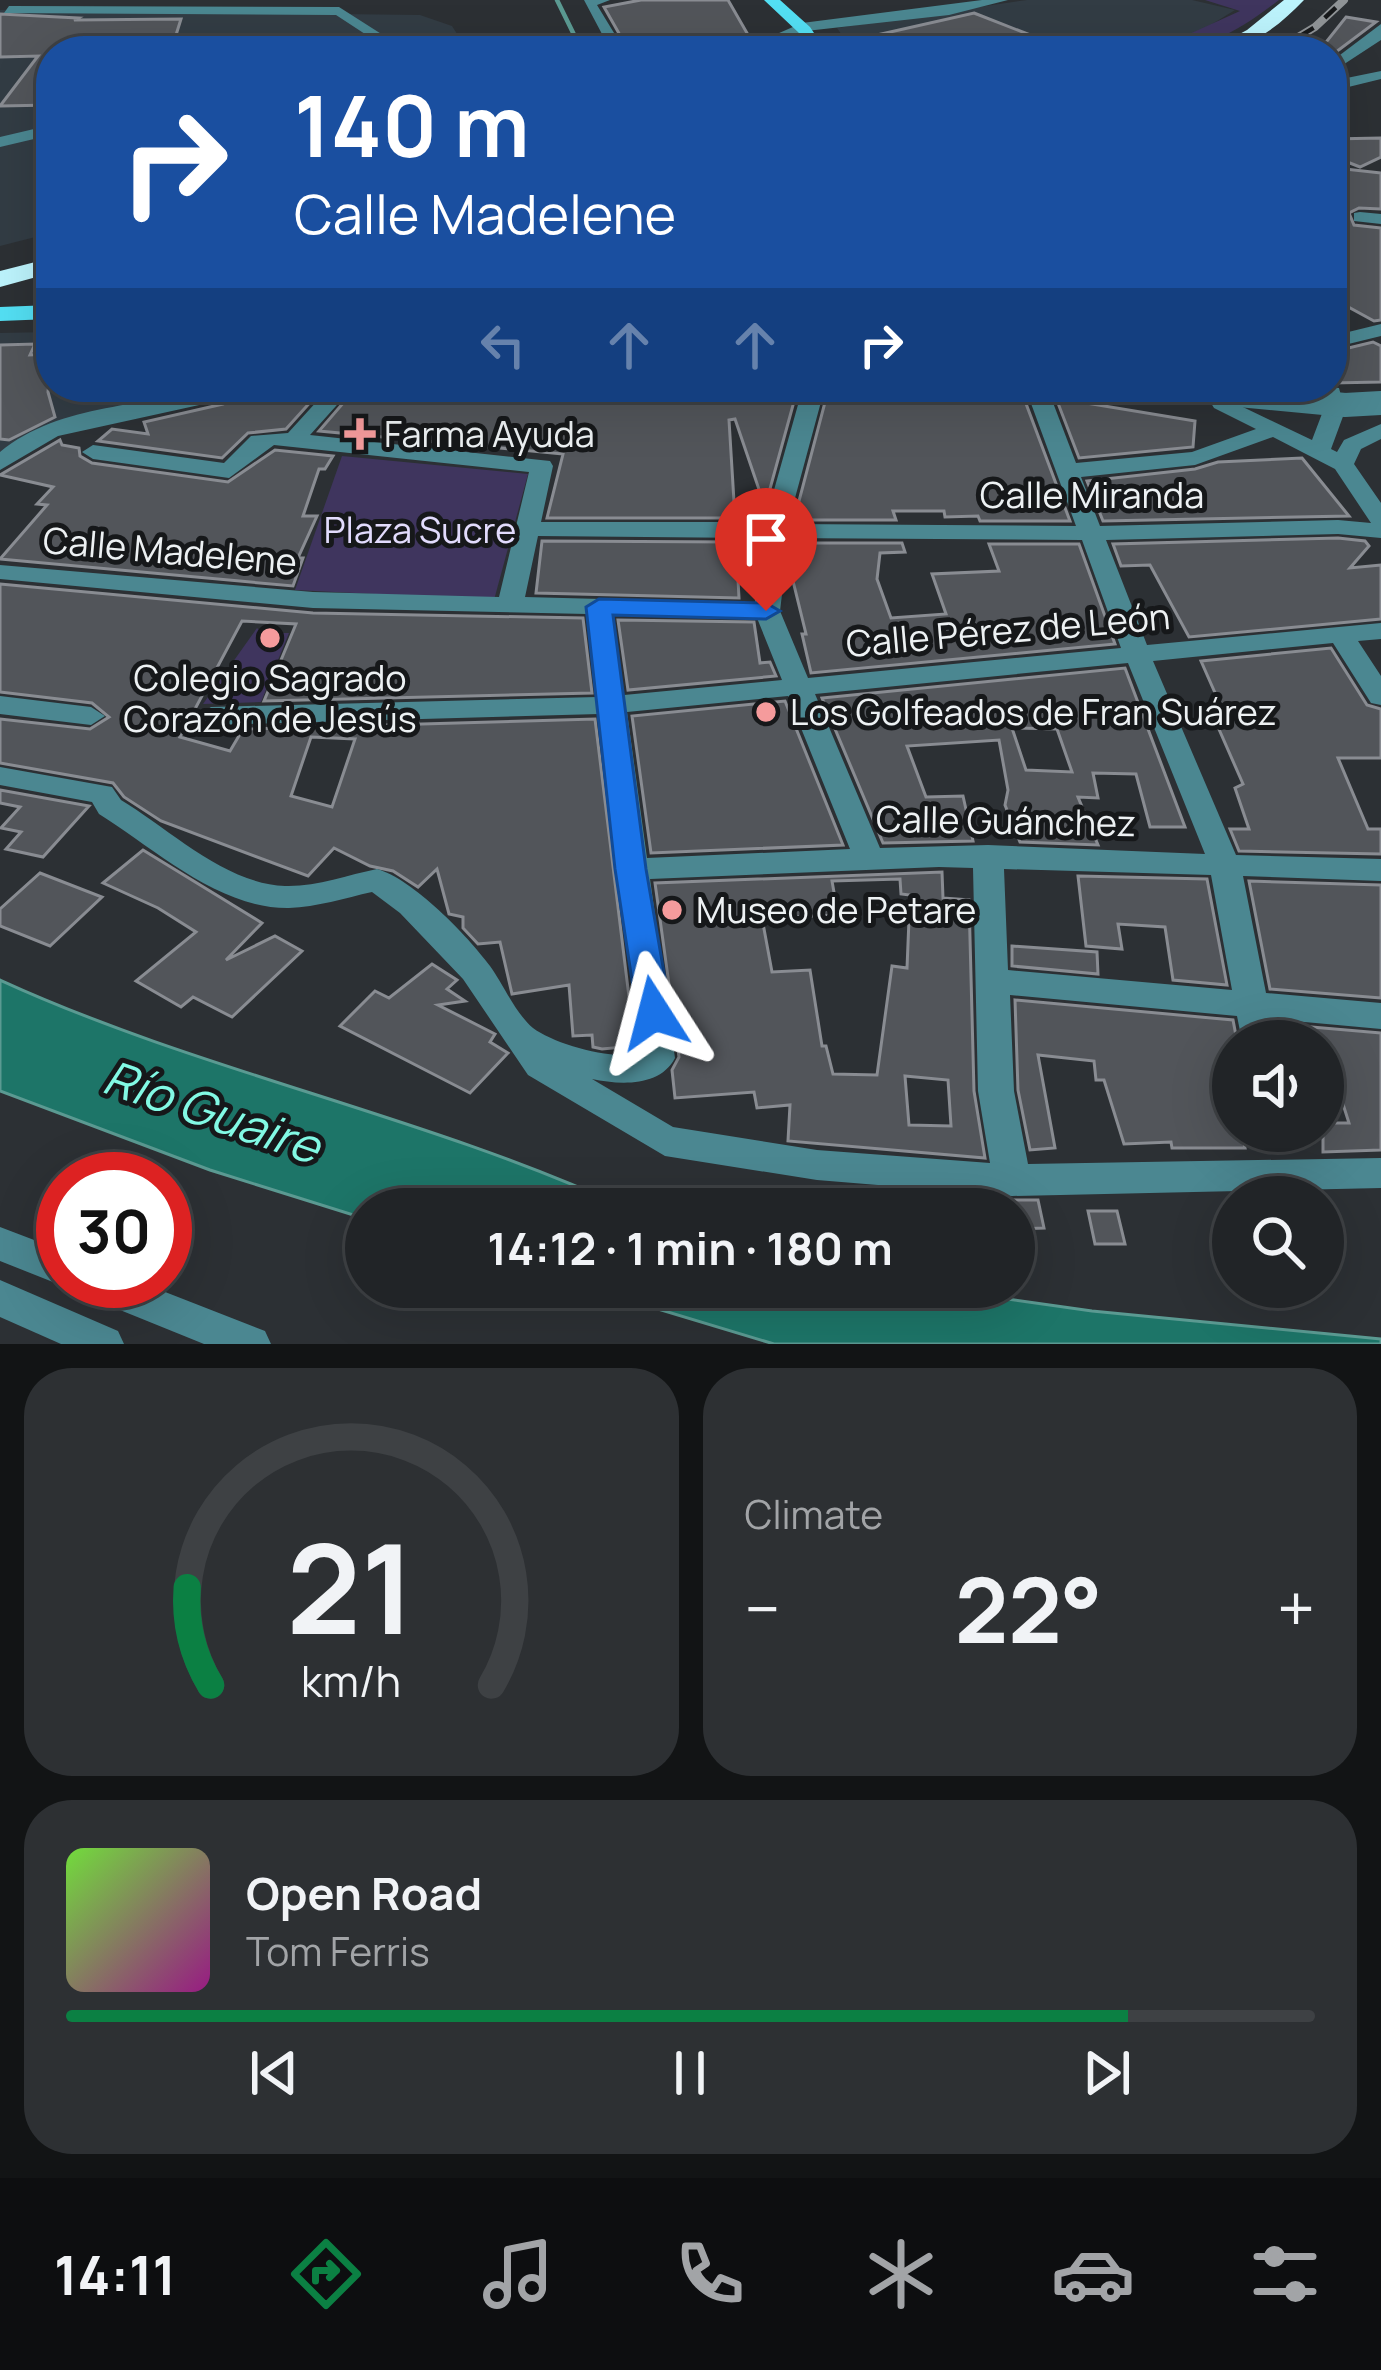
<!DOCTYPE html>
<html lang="en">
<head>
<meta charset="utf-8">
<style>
  body { margin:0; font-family:Manrope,sans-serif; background:#2d3033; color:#f1f3f6; height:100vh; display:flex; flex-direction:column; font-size:45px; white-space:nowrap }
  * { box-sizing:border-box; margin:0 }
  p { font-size:39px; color:#a2a4a7 }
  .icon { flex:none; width:66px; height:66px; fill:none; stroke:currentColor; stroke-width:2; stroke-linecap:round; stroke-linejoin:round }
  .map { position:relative; height:1344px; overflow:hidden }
  .side { display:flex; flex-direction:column; gap:24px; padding:24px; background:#121415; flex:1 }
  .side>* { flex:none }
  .top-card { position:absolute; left:36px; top:36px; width:1311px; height:366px; border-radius:48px; box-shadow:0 12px 48px #0002,0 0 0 3px #3e4144; background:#1a4fa0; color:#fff; overflow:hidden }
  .fabs { position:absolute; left:1212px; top:1020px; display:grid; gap:24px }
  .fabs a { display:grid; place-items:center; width:132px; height:132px; border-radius:50%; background:#212427; box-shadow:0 12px 48px #0002,0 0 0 3px #3e4144; font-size:60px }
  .speed { position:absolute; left:36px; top:1152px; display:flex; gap:24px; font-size:60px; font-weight:700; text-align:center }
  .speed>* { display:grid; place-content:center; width:156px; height:156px; border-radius:50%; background:#212427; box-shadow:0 12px 48px #0002,0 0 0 3px #3e4144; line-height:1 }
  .speed .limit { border:18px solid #d22; background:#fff; color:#111 }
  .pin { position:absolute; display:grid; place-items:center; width:102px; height:102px; color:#fff; margin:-123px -51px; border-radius:50% 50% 50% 0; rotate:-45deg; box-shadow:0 0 12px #0007 }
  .pin .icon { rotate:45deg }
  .me { position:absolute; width:132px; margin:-66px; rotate:351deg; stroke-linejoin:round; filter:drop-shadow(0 0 9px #0008) }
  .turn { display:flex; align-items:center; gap:42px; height:252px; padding:0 60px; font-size:54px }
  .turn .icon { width:156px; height:156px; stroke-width:2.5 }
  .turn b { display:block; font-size:84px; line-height:102px }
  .lanes { display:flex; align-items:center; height:114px; padding:0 60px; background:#0003; justify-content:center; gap:60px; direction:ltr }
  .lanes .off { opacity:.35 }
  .big { font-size:90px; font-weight:700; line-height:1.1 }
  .side .card { flex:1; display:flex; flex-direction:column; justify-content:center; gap:18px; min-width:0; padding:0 42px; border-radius:48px; background:#2d3033 }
  .side .dial { align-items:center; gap:0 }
  .dial svg { height:312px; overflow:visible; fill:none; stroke:#3e4144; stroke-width:7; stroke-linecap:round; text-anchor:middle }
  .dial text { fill:#f1f3f6; stroke:none }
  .song { display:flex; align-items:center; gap:36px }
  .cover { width:144px; height:144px; border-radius:18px; background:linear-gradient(135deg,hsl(100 70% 55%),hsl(310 70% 35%)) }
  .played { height:12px; border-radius:6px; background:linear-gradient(90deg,#0b8043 85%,#3e4144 85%) }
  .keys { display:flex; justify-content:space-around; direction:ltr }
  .heat { display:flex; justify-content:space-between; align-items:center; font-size:66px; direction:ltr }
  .side .tiles { flex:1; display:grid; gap:24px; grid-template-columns:1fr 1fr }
  .card:last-child { grid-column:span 2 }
  .trip { position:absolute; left:345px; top:1188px; width:690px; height:120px; border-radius:60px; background:#212427; box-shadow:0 12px 48px #0002,0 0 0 3px #3e4144; font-weight:700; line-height:120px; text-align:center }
  .dock { display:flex; height:192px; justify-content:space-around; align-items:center; background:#0d0e10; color:#a2a4a7 }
  .dock .icon { width:84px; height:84px }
  .dock .on { color:#0b8043 }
  .dock b { font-size:54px; color:#f1f3f6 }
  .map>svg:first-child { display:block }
  .built { fill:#323c44 }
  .green { fill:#3f355e }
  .water { fill:#1d7568; stroke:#5b9a92; stroke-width:3 }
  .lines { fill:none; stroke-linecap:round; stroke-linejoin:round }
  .stream { stroke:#5b9a92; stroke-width:4.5 }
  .building { fill:#52555a; stroke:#898c92; stroke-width:3; fill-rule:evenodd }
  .minor { fill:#4b8791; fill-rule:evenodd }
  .major { fill:#53dff3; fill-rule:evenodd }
  .highway { fill:#bcf3fc; fill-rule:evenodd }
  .rail-casing { stroke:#8f9396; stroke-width:8 }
  .rail { stroke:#16181a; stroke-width:4.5; stroke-dasharray:15; stroke-linecap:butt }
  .minor-bridge { stroke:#4b8791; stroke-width:24 }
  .route { fill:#1a73e8; stroke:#114b97; stroke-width:3 }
  .poi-dot { fill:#f59b9c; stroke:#16181a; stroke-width:4.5 }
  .labels { text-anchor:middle; stroke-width:10; stroke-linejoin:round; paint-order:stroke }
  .poi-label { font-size:36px; fill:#edf1f3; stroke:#16181a; text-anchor:start }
  .street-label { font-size:36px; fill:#edf1f3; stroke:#16181a }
  .park-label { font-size:36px; fill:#e2dcfd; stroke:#16181a }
  .near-water-label { font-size:48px; font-style:italic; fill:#82f9e4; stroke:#16181a }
</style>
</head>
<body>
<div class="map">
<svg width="1381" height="1344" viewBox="0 0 1381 1344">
  <rect width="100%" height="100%" fill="#2c3034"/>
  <g class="built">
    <path d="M1027,0H1192L1235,10L1204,29L1147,51H853L837,28Z"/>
    <path d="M0,10L420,15L452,26L468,51H51V233L0,246Z"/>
    <path d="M51,332V387H210L114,409L0,459V333Z"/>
  </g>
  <g class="green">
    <path d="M1205,0H1279C1237,32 1206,51 1152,51L1240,11Z"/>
    <path d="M342,456L528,474L494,600L295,590Z"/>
    <path d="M257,628L262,633H289L261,702L203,704Z"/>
  </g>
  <g class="water">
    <path d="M0,980C203,1073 425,1115 628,1209H366V1219L210,1170L0,1091Z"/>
    <path d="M585,1287H923L1092,1311L1381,1339V1344H774Z"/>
  </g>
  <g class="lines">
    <path class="stream" d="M557,0L582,51"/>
  </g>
  <g class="building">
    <path d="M728,0L751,40L734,51H629L604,7L641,0Z"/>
    <path d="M974,13L1071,51H847L846,42Z"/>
    <path d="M0,14L78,18L74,20L181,19L171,51H51V105L0,106L38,56L0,57Z"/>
    <path d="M1346,17L1376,22L1332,55V51H1319Z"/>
    <path d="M1381,138V157L1360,167L1332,156V139Z"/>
    <path d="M1345,169L1381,173V209L1359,208L1349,213L1354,225L1381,228V320L1374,321L1332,298V177Z"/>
    <path d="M1373,342L1381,346V382L1332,383V352Z"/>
    <path d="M35,344L30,355L51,354L48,392L55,417L9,440L0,439V345Z"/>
    <path d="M292,387H324L286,429L248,433L222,458L98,441L112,429L148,434L144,422L223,404L264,388L289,391Z"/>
    <path d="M357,387L479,388L798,387L765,507L735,419L729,420L735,518H547L563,454L319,431Z"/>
    <path d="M829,387H958L1022,393L1070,521H980L978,516L945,517L944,511H893L896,520H794Z"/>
    <path d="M1056,398L1195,421L1193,447L1079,458Z"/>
    <path d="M60,440L62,445L79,448L80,456L92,463L228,482L275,450L333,456L325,469H319L303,516H317L298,558H303L293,586L0,559L47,505L37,504L53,487L0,475Z"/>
    <path d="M1302,458L1349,516L1103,521L1087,481L1195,469L1218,462Z"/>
    <path d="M1338,538L1365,541L1369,546L1350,568L1381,565V619L1189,637L1150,565L1121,566L1113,544Z"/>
    <path d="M542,541L736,542L739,598L536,593Z"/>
    <path d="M783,543H902L905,552L880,553L877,579L891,618L946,614L932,574L999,571L989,544H1079L1115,644L811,673L802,634H806L792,577L787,578Z"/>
    <path d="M0,584L313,613L583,618L592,693L264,701L296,624L242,621L180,737L230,751L243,729L595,719L635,1046L602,1049L593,1047L592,1035L573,1036L569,985L512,994L500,942L478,944L463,928V917L449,914L437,869L418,887L393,871L370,866L334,848L308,876L161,821L124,797L113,783L0,763V719L90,729L109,717L92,703L0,692ZM311,737L355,739L332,807L291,796Z"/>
    <path d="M618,620L754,622L760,663L770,662L776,676L628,690Z"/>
    <path d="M1331,648L1367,705L1381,709V758H1338L1368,829H1381V854L1239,851L1230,829H1249L1235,788L1243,784L1211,711H1223L1201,661Z"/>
    <path d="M1125,668L1185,827H1150L1136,774L1093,773L1098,798L1078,797L1098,845L1020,842L1005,805L1008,790L999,740L907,746L926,797L963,796L973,841L883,843L822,698ZM1012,728L1057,729L1072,772L1026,770Z"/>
    <path d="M785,701L843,845L651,853L632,716Z"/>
    <path d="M0,790L89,806L43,857L6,849L21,832L1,828L20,807L0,803Z"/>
    <path d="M143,850L262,923L226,960L275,936L302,951L232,1017L193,997L181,1007L136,981L196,932L158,908L103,883Z"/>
    <path d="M942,872L943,898L969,900L974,1091L985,1158L788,1141L790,1105L757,1108L754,1092L675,1098L672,1070L679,1057L655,883ZM900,879L901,894L910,895L907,968L892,966L877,1075L833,1074L826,1046H822L810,970L772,972L762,918L838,915L832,881ZM905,1076L948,1080L951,1126L909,1125Z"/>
    <path d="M40,873L102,897L50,946L0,926V909Z"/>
    <path d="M1078,876L1207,879L1227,985L1173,980L1165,927L1118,924L1122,949L1086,946Z"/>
    <path d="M1249,881L1381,885V998L1270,989Z"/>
    <path d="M1012,946L1097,952L1098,974L1012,966Z"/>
    <path d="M432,964L457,980L447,989L465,1001L438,1005L495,1034L490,1042L508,1053L470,1093L340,1026L375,991L389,998Z"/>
    <path d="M1015,1000L1233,1020L1237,1041H1233V1065L1223,1064L1233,1101V1131H1241L1245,1148H1172L1171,1142L1124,1144L1104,1080H1096L1094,1061L1038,1055L1055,1148L1030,1150L1018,1090Z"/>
    <path d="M1277,1024L1381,1033V1150L1323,1152V1123H1349L1323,1041H1280Z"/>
    <path d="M885,1190L1002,1200L1003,1209L883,1204Z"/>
    <path d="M1011,1200H1038L1044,1228L1017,1229Z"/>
    <path d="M1088,1211H1117L1125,1244H1095Z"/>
  </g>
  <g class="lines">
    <g class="minor">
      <path d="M584,0H610L597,5L625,51H611Z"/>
      <path d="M982,0H1008L949,15L806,31C787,46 762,51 738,51L802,23Z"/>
      <path d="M9,6L339,7L408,51H391L336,15L4,13Z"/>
      <path d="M1381,24V40L1332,72V61Z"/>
      <path d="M1381,71V79L1332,91V81Z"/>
      <path d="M51,125V135L0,147V137Z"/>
      <path d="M1360,212L1381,214V224L1354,221V213Z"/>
      <path d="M1381,324V336L1332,348V336Z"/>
      <path d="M220,387H254L222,400L58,436L0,470V452C61,402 147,407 220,387Z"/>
      <path d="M330,387H353L310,435L550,461L553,466L541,522H765L803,387H825L788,524L1076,526L1025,387H1047L1076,463L1192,452L1256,429L1214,408L1211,403L1222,397L1312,440L1323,411L1320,393L1329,387L1339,388L1345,411L1331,449L1337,452L1344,440L1381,424V439L1361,449L1354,464L1381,503V538L1338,534L1106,540L1147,645L1381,623V639L1358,641L1381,676V705L1371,703L1333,643L1153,661L1236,855L1381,859V881L1243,876L1266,993L1381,1003V1029L1272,1019L1276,1041H1242L1237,1016L1010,995L1014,1091L1028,1164L1381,1158V1188L1012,1196L817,1180L665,1156L528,1075L463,979L400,913L372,892C345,898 317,907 289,908C219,909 155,849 99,814L92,802L0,785V767L112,787L121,800C169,829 226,884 285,886C316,887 347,875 377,869C413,879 468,936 490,966C503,984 516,1014 533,1028C554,1044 616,1062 640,1052L599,714L211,725L197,716L211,707L597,697L587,614L313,608L0,579V565L313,592L499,597L529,472L274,445L229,478L93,459L82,452L93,445L224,463L251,436L288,433ZM1273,437L1335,469L1371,523L1338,520L1100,526L1081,477L1195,465ZM538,536L754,538L755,603L525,597ZM778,538L1082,540L1121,648L808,678L780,611L783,586ZM613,615L757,618L782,680L624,695ZM1128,663L1205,854L988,845L880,848L815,694ZM788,696L850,849L647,858L627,712ZM939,867L973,868L978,1091L990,1163L817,1150L673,1127L592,1079C620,1085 660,1087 675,1058L650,879ZM1004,869L1211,875L1232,990L1008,970Z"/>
      <path d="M1052,387C1085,387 1164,379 1189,398L1178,404L1063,393Z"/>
      <path d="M0,696L91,707L105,716L91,725L0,714Z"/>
      <path d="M0,1227L63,1251V1281H137L265,1331L271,1344H204L78,1293L73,1283L63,1286L0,1261Z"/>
      <path d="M0,1280L118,1331L124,1344H61L0,1317Z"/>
    </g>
    <g class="major">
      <path d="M764,0H780L810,27L826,51H810L799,33Z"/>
      <path d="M51,305V319L0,321V307Z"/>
    </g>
    <g class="highway">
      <path d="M1284,0H1304C1277,28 1248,51 1208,51L1247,30Z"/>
      <path d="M51,258V273L0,287V271Z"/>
    </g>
    <g class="rail-casing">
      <path id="rail" d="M1275,51L1315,27L1344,0"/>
    </g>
    <use href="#rail" class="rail"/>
    <path class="minor-bridge" d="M1155,387L1345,405L1381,403"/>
  </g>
  <path class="route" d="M599,599L766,603L780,611L766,619L613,615L646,869L671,1013L666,1022L654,1026L642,1022L637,1013L615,869L586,607Z"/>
  <g class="poi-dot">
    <path d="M354 416h12v12h12v12h-12v12h-12v-12h-12v-12h12z"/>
    <circle cx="270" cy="638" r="12"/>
    <circle cx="766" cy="712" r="12"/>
    <circle cx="672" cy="910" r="12"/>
  </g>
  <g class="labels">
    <g class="poi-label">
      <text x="384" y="447">Farma Ayuda</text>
      <text x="270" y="691" text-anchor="middle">Colegio Sagrado<tspan x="270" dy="41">Corazón de Jesús</tspan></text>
      <text x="790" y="725">Los Golfeados de Fran Suárez</text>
      <text x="696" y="923">Museo de Petare</text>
    </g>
    <g class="street-label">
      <text x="1092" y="508">Calle Miranda</text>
      <text transform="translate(170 551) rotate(5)" y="13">Calle Madelene</text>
      <text transform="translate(1008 630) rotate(-5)" y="13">Calle Pérez de León</text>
      <text transform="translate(1006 821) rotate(1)" y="13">Calle Guánchez</text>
    </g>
    <g class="park-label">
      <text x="420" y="543">Plaza Sucre</text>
    </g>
    <g class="near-water-label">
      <text transform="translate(212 1112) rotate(19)" y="17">Río Guaire</text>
    </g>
  </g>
</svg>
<div class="fabs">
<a><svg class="icon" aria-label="sound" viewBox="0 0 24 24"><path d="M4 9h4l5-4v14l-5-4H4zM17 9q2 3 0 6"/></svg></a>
<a><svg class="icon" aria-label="search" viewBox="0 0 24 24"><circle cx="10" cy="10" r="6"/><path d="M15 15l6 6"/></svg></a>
</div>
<div class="speed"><div class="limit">30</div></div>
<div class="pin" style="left:766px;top:611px;background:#d93025"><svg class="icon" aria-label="arrive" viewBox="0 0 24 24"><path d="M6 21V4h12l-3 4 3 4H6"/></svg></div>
<svg class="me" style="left:654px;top:1013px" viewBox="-20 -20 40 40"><path d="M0-17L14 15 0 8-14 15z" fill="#1a73e8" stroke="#fff" stroke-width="4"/></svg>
<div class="trip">14:12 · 1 min · 180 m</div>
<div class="top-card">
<div class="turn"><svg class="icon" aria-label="right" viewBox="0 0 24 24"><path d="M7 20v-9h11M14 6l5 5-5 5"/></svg><div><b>140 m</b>Calle Madelene</div></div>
<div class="lanes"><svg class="icon off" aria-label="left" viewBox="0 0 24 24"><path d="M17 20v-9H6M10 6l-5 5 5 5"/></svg><svg class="icon off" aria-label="ahead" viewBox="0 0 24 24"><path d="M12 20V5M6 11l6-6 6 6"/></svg><svg class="icon off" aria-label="ahead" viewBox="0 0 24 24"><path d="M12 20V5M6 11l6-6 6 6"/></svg><svg class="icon" aria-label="right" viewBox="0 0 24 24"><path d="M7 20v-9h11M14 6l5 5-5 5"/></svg></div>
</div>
</div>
<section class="side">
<div class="tiles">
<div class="card dial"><svg viewBox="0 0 100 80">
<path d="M14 69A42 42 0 1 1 86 69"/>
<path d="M14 69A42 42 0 0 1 8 44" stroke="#0b8043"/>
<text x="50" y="56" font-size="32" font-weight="700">21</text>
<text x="50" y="72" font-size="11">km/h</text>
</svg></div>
<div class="card"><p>Climate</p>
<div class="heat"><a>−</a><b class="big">22°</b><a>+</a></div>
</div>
<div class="card">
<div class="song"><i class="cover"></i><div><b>Open Road</b><p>Tom Ferris</p></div></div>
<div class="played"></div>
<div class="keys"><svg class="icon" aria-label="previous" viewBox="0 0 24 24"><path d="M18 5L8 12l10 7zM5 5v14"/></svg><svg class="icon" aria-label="pause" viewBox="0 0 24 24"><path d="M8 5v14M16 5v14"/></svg><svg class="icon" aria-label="next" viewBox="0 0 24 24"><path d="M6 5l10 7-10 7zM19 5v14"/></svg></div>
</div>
</div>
</section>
<nav class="dock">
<b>14:11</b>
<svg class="icon on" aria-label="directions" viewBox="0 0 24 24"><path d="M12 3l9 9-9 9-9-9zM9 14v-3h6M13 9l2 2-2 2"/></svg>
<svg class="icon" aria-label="music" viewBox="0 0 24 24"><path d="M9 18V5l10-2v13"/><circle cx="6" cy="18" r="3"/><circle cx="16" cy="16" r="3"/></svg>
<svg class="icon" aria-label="phone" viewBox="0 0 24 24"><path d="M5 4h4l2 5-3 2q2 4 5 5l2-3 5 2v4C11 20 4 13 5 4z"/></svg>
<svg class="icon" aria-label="climate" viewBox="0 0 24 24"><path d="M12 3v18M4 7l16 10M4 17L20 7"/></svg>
<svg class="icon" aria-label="car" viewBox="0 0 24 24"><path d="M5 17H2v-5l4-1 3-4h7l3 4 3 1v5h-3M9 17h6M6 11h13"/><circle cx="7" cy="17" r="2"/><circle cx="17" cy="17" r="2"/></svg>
<svg class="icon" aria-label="filters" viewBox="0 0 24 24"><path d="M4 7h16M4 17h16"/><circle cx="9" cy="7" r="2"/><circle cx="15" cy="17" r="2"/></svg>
</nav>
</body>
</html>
